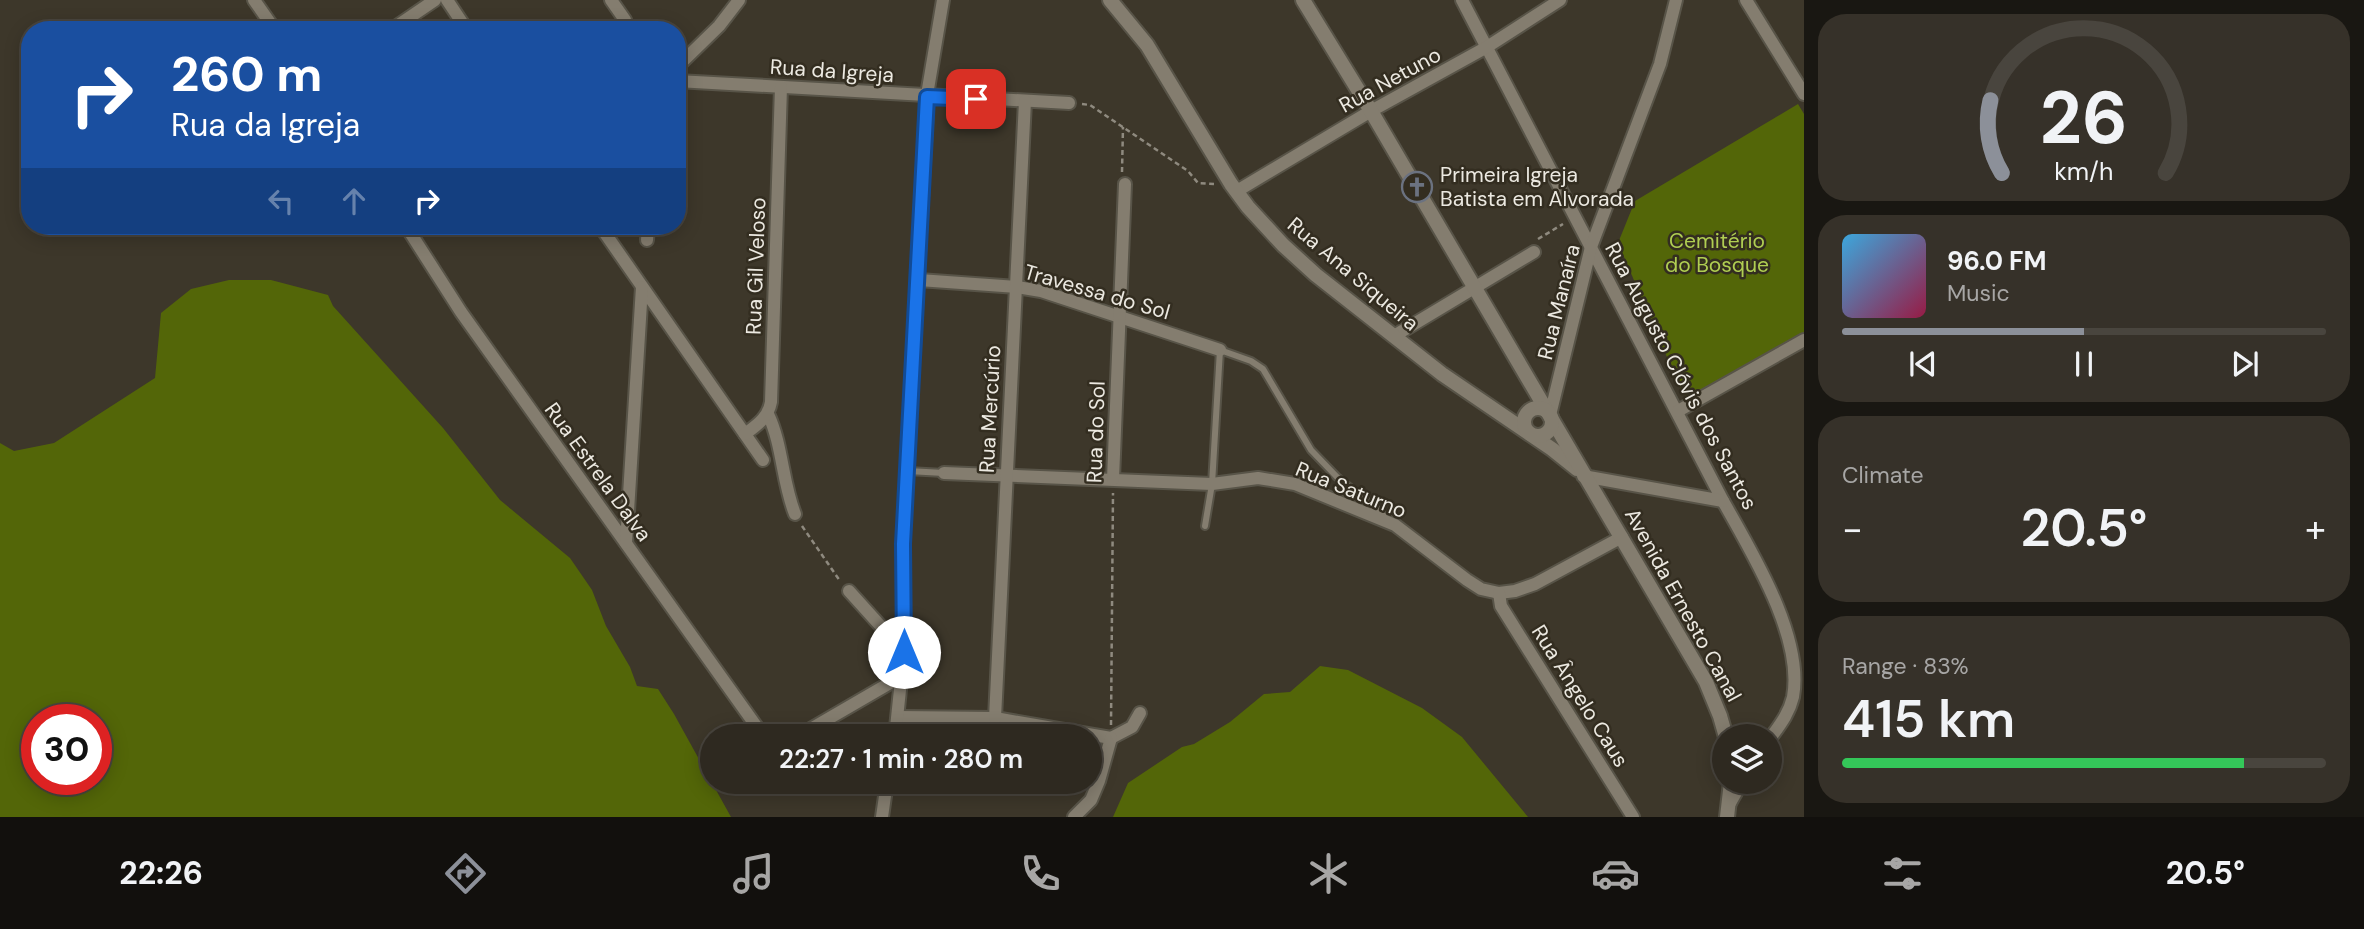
<!DOCTYPE html>
<html lang="en">
<head>
<meta charset="utf-8">
<style>
  body { margin:0; font-family:"DM Sans",sans-serif; background:#363129; color:#f1f3f6; height:100vh; display:flex; flex-direction:column; font-size:26px; white-space:nowrap }
  * { box-sizing:border-box; margin:0 }
  p { font-size:23px; color:#a7a6a5 }
  .icon { flex:none; width:38px; height:38px; fill:none; stroke:currentColor; stroke-width:2; stroke-linecap:round; stroke-linejoin:round }
  .map { position:relative; flex:1; overflow:hidden }
  .details { display:flex; flex-direction:column; gap:14px; padding:14px; background:#191712; width:560px }
  .details>* { flex:none }
  .guide { position:absolute; left:21px; top:21px; width:665px; height:214px; border-radius:28px; box-shadow:0 4px 18px #0003,0 0 0 2px #49453e; background:#1a4fa0; color:#fff; overflow:hidden }
  .tools { position:absolute; left:1712px; top:724px; display:grid; gap:14px }
  .tools a { display:grid; place-items:center; width:70px; height:70px; border-radius:50%; background:#2e2920; box-shadow:0 4px 18px #0003,0 0 0 2px #49453e; font-size:35px }
  .speed { position:absolute; left:21px; top:704px; display:flex; gap:14px; font-size:35px; font-weight:700; text-align:center }
  .speed>* { display:grid; place-content:center; width:91px; height:91px; border-radius:50%; background:#2e2920; box-shadow:0 4px 18px #0003,0 0 0 2px #49453e; line-height:1 }
  .speed .limit { border:10px solid #d22; background:#fff; color:#111 }
  .pin { position:absolute; display:grid; place-items:center; width:60px; height:60px; color:#fff; margin:-30px; border-radius:14px; box-shadow:0 4px 10px #0006 }
  .me { position:absolute; width:77px; margin:-38px; rotate:0deg; stroke-linejoin:round; filter:drop-shadow(0 0 5px #0008) }
  .turn { display:flex; align-items:center; gap:24px; height:147px; padding:0 35px; font-size:32px }
  .turn .icon { width:91px; height:91px; stroke-width:2.5 }
  .turn b { display:block; font-size:49px; line-height:60px }
  .lanes { display:flex; align-items:center; height:66px; padding:0 35px; background:#0003; justify-content:center; gap:35px; direction:ltr }
  .lanes .off { opacity:.35 }
  .big { font-size:52px; font-weight:600; line-height:1.1 }
  .details .widget { flex:1; display:flex; flex-direction:column; justify-content:center; gap:10px; min-width:0; padding:0 24px; border-radius:28px; background:#363129 }
  .details .dial { align-items:center; gap:0 }
  .dial svg { height:182px; overflow:visible; fill:none; stroke:#49453e; stroke-width:7; stroke-linecap:round; text-anchor:middle }
  .dial text { fill:#f1f3f6; stroke:none }
  .song { display:flex; align-items:center; gap:21px }
  .cover { width:84px; height:84px; border-radius:10px; background:linear-gradient(135deg,hsl(200 70% 55%),hsl(340 70% 35%)) }
  .played { height:7px; border-radius:4px; background:linear-gradient(90deg,#8c9099 50%,#49453e 50%) }
  .keys { display:flex; justify-content:space-around; direction:ltr }
  .heat { display:flex; justify-content:space-between; align-items:center; font-size:38px; direction:ltr }
  .charge { height:10px; border-radius:5px; background:linear-gradient(90deg,#34c759 83%,#49453e 0) }
  .trip { position:absolute; left:700px; top:724px; width:402px; height:70px; border-radius:35px; background:#2e2920; box-shadow:0 4px 18px #0003,0 0 0 2px #49453e; font-weight:600; line-height:70px; text-align:center }
  .tab-bar { display:flex; height:112px; justify-content:space-around; align-items:center; background:#12100d; color:#a7a6a5 }
  .tab-bar .icon { width:49px; height:49px }
  .tab-bar .active { color:#8c9099 }
  .tab-bar b { font-size:32px; color:#f1f3f6 }
  main { display:flex; flex:1; min-height:0 }
  .map>svg:first-child { display:block }
  .green { fill:#536608; fill-rule:evenodd }
  .lines { fill:none; stroke-linecap:round; stroke-linejoin:round }
  .service-casing { stroke:#585448; stroke-width:10 }
  .minor-casing { stroke:#585448; stroke-width:16 }
  .tertiary-casing { stroke:#585448; stroke-width:18 }
  .path { stroke:#8f8a7f; stroke-width:2.5; stroke-dasharray:5 3.5; stroke-linecap:butt }
  .service { stroke:#847d6f; stroke-width:6 }
  .minor { stroke:#847d6f; stroke-width:12 }
  .tertiary { stroke:#847d6f; stroke-width:14 }
  .route-casing { stroke:#114b97; stroke-width:18 }
  .route { stroke:#1a73e8; stroke-width:12 }
  .labels { text-anchor:middle; stroke-width:5; stroke-linejoin:round; paint-order:stroke }
  .street-label { font-size:21px; fill:#ece9e1; stroke:#332d20 }
  .poi-label { font-size:21px; fill:#ece9e1; stroke:#332d20; text-anchor:start }
  .park-label { font-size:21px; fill:#b0ce52; stroke:#332d20 }
</style>
</head>
<body>
<main>
<div class="map">
<svg width="1804" height="817" viewBox="0 0 1804 817">
  <rect width="100%" height="100%" fill="#3d372a"/>
  <g class="green">
    <path d="M1798,104L1804,114V332L1693,396H1686L1682,392L1618,243L1635,201Z"/>
    <path d="M229,280H271L328,295L333,306L443,428L500,500L570,558L592,590L606,626L630,667L637,686L658,689L674,714L731,817H0V443L14,451L54,443L155,378L161,313L191,289ZM37,719H96V779H37Z"/>
    <path d="M1320,666L1348,670L1422,708L1462,737L1528,817H1113L1128,783L1182,747L1194,744L1230,722L1264,694L1290,692Z"/>
  </g>
  <g class="lines">
    <g class="service-casing">
      <g id="service">
        <path d="M908,471L944,473"/>
        <path d="M1205,526L1212,484L1220,350L1251,361L1263,369L1311,450L1337,477L1383,515"/>
      </g>
    </g>
    <g class="minor-casing">
      <g id="minor">
        <path d="M254,0L275,30"/>
        <path d="M447,0L467,30"/>
        <path d="M611,0L625,20"/>
        <path d="M1462,0L1723,501C1752,553 1804,637 1793,697C1789,714 1779,726 1769,740"/>
        <path d="M1746,0L1804,94"/>
        <path d="M391,30L435,0"/>
        <path d="M677,67L719,26L739,0"/>
        <path d="M677,81L1069,103"/>
        <path d="M1237,191L1371,111L1487,47L1560,0"/>
        <path d="M406,226L461,312L764,737"/>
        <path d="M600,226L763,460"/>
        <path d="M647,240L648,226"/>
        <path d="M919,280L1017,287L1041,291L1220,350"/>
        <path d="M1394,336L1534,252"/>
        <path d="M1678,411L1804,340"/>
        <path d="M768,414C783,446 782,482 795,514"/>
        <path d="M1550,415L1591,247L1660,64L1676,0"/>
        <path d="M745,434C757,425 768,418 771,402L781,87"/>
        <path d="M944,473L1212,484L1258,478L1295,484L1395,525L1467,580L1481,589L1499,593L1515,591L1535,584L1622,537"/>
        <path d="M1583,476L1723,501"/>
        <path d="M1113,479L1125,184"/>
        <path d="M626,543L642,287"/>
        <path d="M849,591L904,652"/>
        <path d="M1499,593L1501,606L1633,817"/>
        <path d="M898,717L995,718L1111,738"/>
        <path d="M995,718L1025,101"/>
        <path d="M797,737L902,676"/>
        <path d="M895,737L904,652L903,543L928,89L943,0"/>
        <path d="M1111,738L1132,727L1140,713"/>
        <path d="M1730,803L1742,782"/>
        <path d="M882,817L887,782"/>
        <path d="M1074,817L1091,800L1099,781L1111,738"/>
      </g>
    </g>
    <g class="tertiary-casing">
      <g id="tertiary">
        <path d="M1110,0L1147,45L1231,184L1248,207L1283,245L1316,275L1442,374L1552,449L1577,469"/>
        <path d="M1303,0L1371,111L1706,682L1720,716L1726,737"/>
        <circle cx="1538" cy="422" r="14"/>
        <path d="M1727,817L1731,782"/>
      </g>
    </g>
    <g class="path">
      <path d="M1082,104L1090,105L1188,171L1198,183L1214,184"/>
      <path d="M1122,172L1123,127"/>
      <path d="M1538,239L1563,224"/>
      <path d="M802,526L840,581"/>
      <path d="M1111,725L1113,493"/>
    </g>
    <use href="#service" class="service"/>
    <use href="#minor" class="minor"/>
    <use href="#tertiary" class="tertiary"/>
  </g>
  <g class="lines">
    <g class="route-casing">
      <path id="route" d="M904,652L903,544L927,97L976,99"/>
    </g>
    <use href="#route" class="route"/>
  </g>
  <defs>
    <g id="church-ring" transform="scale(1.575)"><circle r="9.5" fill="#332d20" stroke="#6b7280" stroke-width="1.5"/><path d="M-1.2-6h2.4v3.5h3.3v2.4h-3.3V6h-2.4V-.1h-3.3v-2.4h3.3Z" fill="#6b7280"/></g>
  </defs>
  <g fill-rule="evenodd">
    <use href="#church-ring" x="1417" y="187"/>
  </g>
  <g class="labels">
    <g class="street-label">
      <text transform="translate(832 71) rotate(4)" y="7">Rua da Igreja</text>
      <text transform="translate(1390 80) rotate(-29)" y="7">Rua Netuno</text>
      <text transform="translate(756 266) rotate(-88)" y="7">Rua Gil Veloso</text>
      <text transform="translate(1353 274) rotate(40)" y="7">Rua Ana Siqueira</text>
      <text transform="translate(1097 292) rotate(16)" y="7">Travessa do Sol</text>
      <text transform="translate(1559 302) rotate(-76)" y="7">Rua Manaíra</text>
      <text transform="translate(1681 376) rotate(62)" y="7">Rua Augusto Clóvis dos Santos</text>
      <text transform="translate(990 409) rotate(-87)" y="7">Rua Mercúrio</text>
      <text transform="translate(1096 432) rotate(-88)" y="7">Rua do Sol</text>
      <text transform="translate(598 472) rotate(54)" y="7">Rua Estrela Dalva</text>
      <text transform="translate(1351 490) rotate(22)" y="7">Rua Saturno</text>
      <text transform="translate(1683 605) rotate(61)" y="7">Avenida Ernesto Canal</text>
      <text transform="translate(1580 696) rotate(58)" y="7">Rua Ângelo Caus</text>
    </g>
    <g class="poi-label">
      <text x="1440" y="182">Primeira Igreja<tspan x="1440" dy="24">Batista em Alvorada</tspan></text>
    </g>
    <g class="park-label">
      <text x="1717" y="248">Cemitério<tspan x="1717" dy="24">do Bosque</tspan></text>
    </g>
  </g>
</svg>
<div class="tools">
<a><svg class="icon" aria-label="layers" viewBox="0 0 24 24"><path d="M12 4l9 5-9 5-9-5zM3 14l9 5 9-5"/></svg></a>
</div>
<div class="speed"><div class="limit">30</div></div>
<div class="pin" style="left:976px;top:99px;background:#d93025"><svg class="icon" aria-label="arrive" viewBox="0 0 24 24"><path d="M6 21V4h12l-3 4 3 4H6"/></svg></div>
<svg class="me" style="left:904px;top:652px" viewBox="-20 -20 40 40"><circle r="19" fill="#fff"/><path d="M0-13L10 11 0 6-10 11z" fill="#1a73e8"/></svg>
<div class="trip">22:27 · 1 min · 280 m</div>
<div class="guide">
<div class="turn"><svg class="icon" aria-label="right" viewBox="0 0 24 24"><path d="M7 20v-9h11M14 6l5 5-5 5"/></svg><div><b>260 m</b>Rua da Igreja</div></div>
<div class="lanes"><svg class="icon off" aria-label="left" viewBox="0 0 24 24"><path d="M17 20v-9H6M10 6l-5 5 5 5"/></svg><svg class="icon off" aria-label="ahead" viewBox="0 0 24 24"><path d="M12 20V5M6 11l6-6 6 6"/></svg><svg class="icon" aria-label="right" viewBox="0 0 24 24"><path d="M7 20v-9h11M14 6l5 5-5 5"/></svg></div>
</div>
</div>
<section class="details">
<div class="widget dial"><svg viewBox="0 0 100 80">
<path d="M14 69A42 42 0 1 1 86 69"/>
<path d="M14 69A42 42 0 0 1 9 37" stroke="#8c9099"/>
<text x="50" y="56" font-size="32" font-weight="700">26</text>
<text x="50" y="72" font-size="11">km/h</text>
</svg></div>
<div class="widget">
<div class="song"><i class="cover"></i><div><b>96.0 FM</b><p>Music</p></div></div>
<div class="played"></div>
<div class="keys"><svg class="icon" aria-label="previous" viewBox="0 0 24 24"><path d="M18 5L8 12l10 7zM5 5v14"/></svg><svg class="icon" aria-label="pause" viewBox="0 0 24 24"><path d="M8 5v14M16 5v14"/></svg><svg class="icon" aria-label="next" viewBox="0 0 24 24"><path d="M6 5l10 7-10 7zM19 5v14"/></svg></div>
</div>
<div class="widget"><p>Climate</p>
<div class="heat"><a>−</a><b class="big">20.5°</b><a>+</a></div>
</div>
<div class="widget"><p>Range · 83%</p><b class="big">415 km</b><div class="charge"></div></div>
</section>
</main>
<nav class="tab-bar">
<b>22:26</b>
<svg class="icon active" aria-label="directions" viewBox="0 0 24 24"><path d="M12 3l9 9-9 9-9-9zM9 14v-3h6M13 9l2 2-2 2"/></svg>
<svg class="icon" aria-label="music" viewBox="0 0 24 24"><path d="M9 18V5l10-2v13"/><circle cx="6" cy="18" r="3"/><circle cx="16" cy="16" r="3"/></svg>
<svg class="icon" aria-label="phone" viewBox="0 0 24 24"><path d="M5 4h4l2 5-3 2q2 4 5 5l2-3 5 2v4C11 20 4 13 5 4z"/></svg>
<svg class="icon" aria-label="climate" viewBox="0 0 24 24"><path d="M12 3v18M4 7l16 10M4 17L20 7"/></svg>
<svg class="icon" aria-label="car" viewBox="0 0 24 24"><path d="M5 17H2v-5l4-1 3-4h7l3 4 3 1v5h-3M9 17h6M6 11h13"/><circle cx="7" cy="17" r="2"/><circle cx="17" cy="17" r="2"/></svg>
<svg class="icon" aria-label="filters" viewBox="0 0 24 24"><path d="M4 7h16M4 17h16"/><circle cx="9" cy="7" r="2"/><circle cx="15" cy="17" r="2"/></svg>
<b>20.5°</b>
</nav>
</body>
</html>
